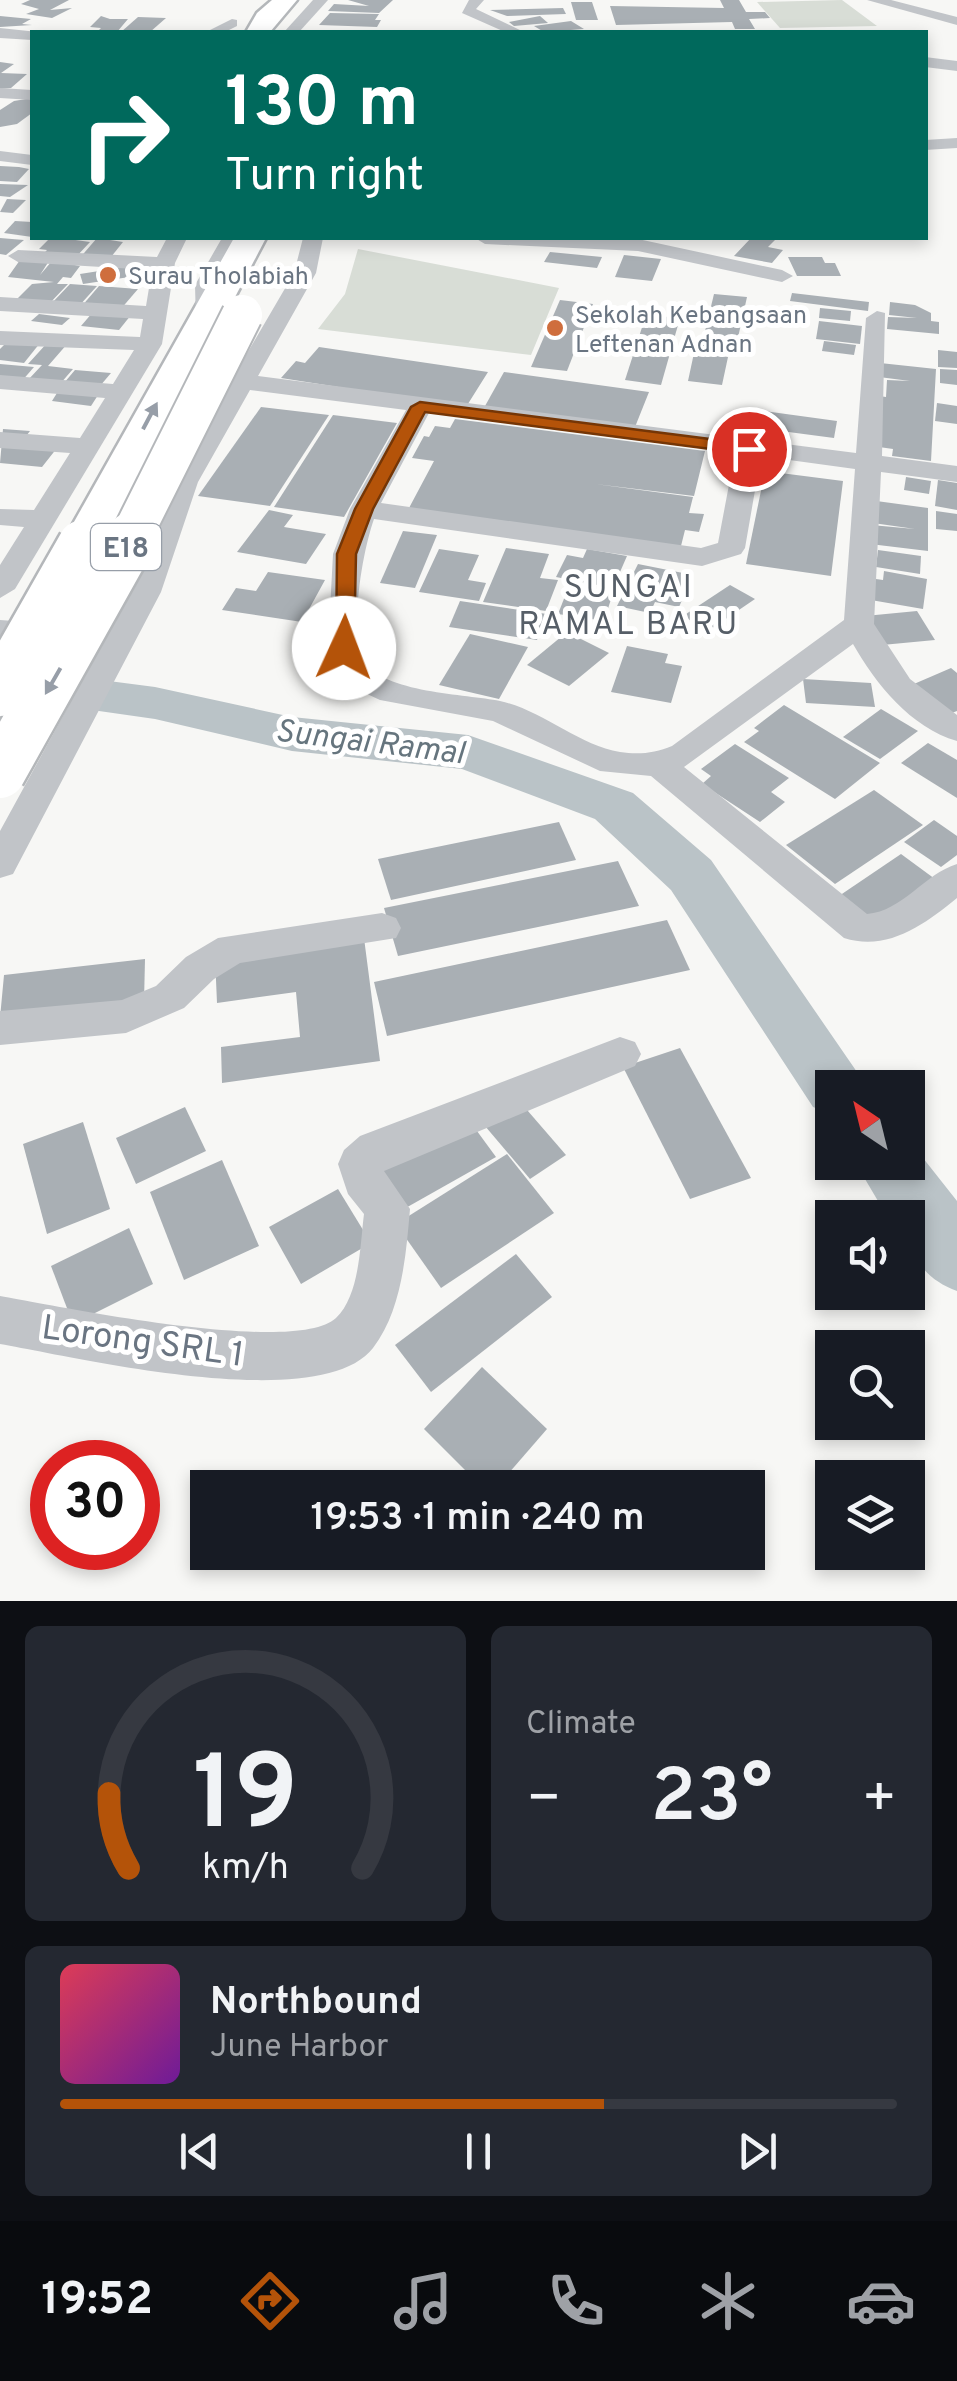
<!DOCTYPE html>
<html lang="en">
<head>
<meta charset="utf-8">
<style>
  body { margin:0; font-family:Overpass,sans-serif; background:#242831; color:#f1f3f6; height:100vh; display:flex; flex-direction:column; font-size:38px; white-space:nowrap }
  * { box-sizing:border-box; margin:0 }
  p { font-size:32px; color:#9ea1a6 }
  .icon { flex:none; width:55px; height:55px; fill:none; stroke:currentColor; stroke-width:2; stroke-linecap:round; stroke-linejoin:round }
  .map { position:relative; height:1601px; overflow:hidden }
  .panel { display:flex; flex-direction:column; gap:25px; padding:25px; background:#0d0f14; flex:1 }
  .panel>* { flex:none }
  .guide { position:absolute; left:30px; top:30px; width:898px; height:210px; border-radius:0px; box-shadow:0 5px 15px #0003; background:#00695c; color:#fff; overflow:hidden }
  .needle { width:65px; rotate:325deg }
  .tools { position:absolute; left:815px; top:1070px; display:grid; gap:20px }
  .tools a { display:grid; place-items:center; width:110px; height:110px; border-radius:0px; background:#171b24; box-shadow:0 5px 15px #0003; font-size:50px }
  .speed { position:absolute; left:30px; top:1440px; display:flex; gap:20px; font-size:50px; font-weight:700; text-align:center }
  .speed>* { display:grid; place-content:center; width:130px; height:130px; border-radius:50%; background:#171b24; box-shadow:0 5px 15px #0003; line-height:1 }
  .speed .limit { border:15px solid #d22; background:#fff; color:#111 }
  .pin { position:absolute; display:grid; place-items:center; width:85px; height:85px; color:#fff; margin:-42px; border:5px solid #fff; border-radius:50%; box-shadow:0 2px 10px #0007 }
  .me { position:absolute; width:110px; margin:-55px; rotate:2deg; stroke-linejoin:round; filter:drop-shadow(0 0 8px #0008) }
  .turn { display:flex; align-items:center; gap:35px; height:210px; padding:0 30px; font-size:45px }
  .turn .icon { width:130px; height:130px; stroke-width:2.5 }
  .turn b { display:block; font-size:70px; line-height:85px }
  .big { font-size:75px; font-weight:600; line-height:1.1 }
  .panel .card { flex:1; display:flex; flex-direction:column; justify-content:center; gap:15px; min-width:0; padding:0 35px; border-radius:15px; background:#242831 }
  .panel .dial { align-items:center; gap:0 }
  .dial svg { height:260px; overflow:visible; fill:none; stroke:#363941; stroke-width:7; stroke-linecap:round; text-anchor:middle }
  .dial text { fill:#f1f3f6; stroke:none }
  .song { display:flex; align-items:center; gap:30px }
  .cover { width:120px; height:120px; border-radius:15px; background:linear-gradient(135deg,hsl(350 70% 55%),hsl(280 70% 35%)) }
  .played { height:10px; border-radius:5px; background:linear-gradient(90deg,#b45309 65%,#363941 65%) }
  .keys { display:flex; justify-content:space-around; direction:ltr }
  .heat { display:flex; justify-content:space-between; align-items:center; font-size:55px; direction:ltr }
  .panel .tiles { flex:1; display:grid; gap:25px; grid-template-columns:1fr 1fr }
  .card:last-child { grid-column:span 2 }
  .trip { position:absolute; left:190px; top:1470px; width:575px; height:100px; border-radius:0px; background:#171b24; box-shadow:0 5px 15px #0003; font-weight:600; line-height:100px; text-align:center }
  .tabs { display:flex; height:160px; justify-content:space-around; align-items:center; background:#090b0e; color:#9ea1a6 }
  .tabs .icon { width:70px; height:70px }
  .tabs .selected { color:#b45309 }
  .tabs b { font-size:45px; color:#f1f3f6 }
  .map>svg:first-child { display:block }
  .green { fill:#d8ddd6 }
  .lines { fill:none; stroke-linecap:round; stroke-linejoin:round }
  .river { fill:#bac3c7; fill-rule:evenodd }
  .building { fill:#a9afb4 }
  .highway-casing { stroke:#b4b7ba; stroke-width:5 }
  .street { fill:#c1c4c8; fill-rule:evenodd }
  .highway { fill:#fff; fill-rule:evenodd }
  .highway-bridge-far1-casing { stroke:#b4b7ba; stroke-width:44; stroke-linecap:butt }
  .highway-bridge-casing { stroke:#b4b7ba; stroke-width:55; stroke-linecap:butt }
  .highway-bridge-far1 { stroke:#fff; stroke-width:40 }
  .highway-bridge { stroke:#fff; stroke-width:50 }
  .oneway { fill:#979ea8 }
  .route { fill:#b45309; stroke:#753606; stroke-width:2.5 }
  .poi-dot { fill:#cf6e3d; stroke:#fff; stroke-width:4 }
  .labels { text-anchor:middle; stroke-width:10; stroke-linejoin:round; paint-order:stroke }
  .far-poi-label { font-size:25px; fill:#6a7582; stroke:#fff; text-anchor:start }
  .shield { fill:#fff; stroke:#979ea8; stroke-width:2.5 }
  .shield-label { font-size:28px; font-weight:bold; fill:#6a7582 }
  .neighbourhood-label { font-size:32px; letter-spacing:2.5px; fill:#575f68; stroke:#fff }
  .water-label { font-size:32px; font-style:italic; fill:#66757e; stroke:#fff }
  .near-street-label { font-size:35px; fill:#6a7582; stroke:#fff }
</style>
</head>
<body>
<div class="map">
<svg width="957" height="1601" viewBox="0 0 957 1601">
  <rect width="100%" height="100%" fill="#f7f7f5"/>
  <g class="green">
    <path d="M842,0L877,26L780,28L757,2Z"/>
    <path d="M358,249L559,288L531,355L318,329L345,294Z"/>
  </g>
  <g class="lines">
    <g class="river">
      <path d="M1,667L155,687L292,717L468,735L633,793L711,860L868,1088H832V1114L813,1107L671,890L595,819L462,769L292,751L155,719L1,697Z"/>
      <path d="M908,1139L957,1201V1291C922,1278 908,1254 908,1218H888L855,1162H908Z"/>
    </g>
  </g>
  <g class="building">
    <path d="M30,0H69L50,10L72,8L52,18L26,14L39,9L21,4Z"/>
    <path d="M348,0H393L379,13L328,11L334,4L369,6Z"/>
    <path d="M720,0H739L746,12H765L770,18L749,19L755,29H735L732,22L616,25L610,6L724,8Z"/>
    <path d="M571,2H592L598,20H576Z"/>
    <path d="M563,8L566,14L507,16L490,10Z"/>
    <path d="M330,13L379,14L375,20H381L377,27L319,25Z"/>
    <path d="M0,16L31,19L22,24L32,25L0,27Z"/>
    <path d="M101,16L110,19H128L117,32H97L101,28L90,27Z"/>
    <path d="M540,16L548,23L514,26L509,22Z"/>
    <path d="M138,17L166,18L150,32H121Z"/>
    <path d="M571,21L584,29L544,32L534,26Z"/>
    <path d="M0,62L14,64L1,73L27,74L11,88L0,89Z"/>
    <path d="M32,98V113L17,124L0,127V110L14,101Z"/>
    <path d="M0,166L19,167L29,169L17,182L0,181Z"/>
    <path d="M0,184L28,185L10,197L0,196Z"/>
    <path d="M7,199L26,200L13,213L0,212Z"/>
    <path d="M15,221L32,222V237L4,233Z"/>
    <path d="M0,238L24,240L6,255L0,254Z"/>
    <path d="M50,238H61L90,242L75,258L42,255L47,250L39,249Z"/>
    <path d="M97,238L123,242L107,262L78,260Z"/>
    <path d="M751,238L776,239L768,247L783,250L772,263L734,256Z"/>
    <path d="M550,252L602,257L597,268L544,262Z"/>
    <path d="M624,255L661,259L652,281L615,277Z"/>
    <path d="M788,257H822L825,263H835L841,276H797Z"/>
    <path d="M20,260L49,261L40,275L52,261L80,266L71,278L63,277L57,284H68L49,304L15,301L32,284L54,282L8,277Z"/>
    <path d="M131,266L136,276L83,284L80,274Z"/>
    <path d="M70,284L97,286L79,306L51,304Z"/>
    <path d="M99,286L138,289L120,310L81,307Z"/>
    <path d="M792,293L869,302L868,311L790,301Z"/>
    <path d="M714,294L747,297L735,351L701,348Z"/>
    <path d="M560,300L593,304L567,371L531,367Z"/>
    <path d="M890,302L915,305L931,313V321L939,322V334L887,329L888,317L917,318L889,315Z"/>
    <path d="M820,308L851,311L850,321L819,318Z"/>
    <path d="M93,312L131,315L119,330L81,326Z"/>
    <path d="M39,314L70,318L62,325L31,321Z"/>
    <path d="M646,315L680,318L661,385L625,380Z"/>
    <path d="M819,321L862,326L860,344L816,339Z"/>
    <path d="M10,339L40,343L24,363L0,360V349Z"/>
    <path d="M824,341L856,345L854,355L822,351Z"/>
    <path d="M48,342L68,343L48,366L73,369L60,384L28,380L42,365L28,364Z"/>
    <path d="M319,347L488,372L466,407L281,378L296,361L305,363Z"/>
    <path d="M938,350L957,352V368L938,367Z"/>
    <path d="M694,353L728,357L722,385L688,381Z"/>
    <path d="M880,363L936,369L931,461L892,456L893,449L879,447V396L886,397L887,380L910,381L879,377Z"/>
    <path d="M0,364L34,367L21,382L0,378Z"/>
    <path d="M940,369L957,370V385L940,383Z"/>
    <path d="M75,370L111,373L100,386L64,383Z"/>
    <path d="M504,372L649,392L635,427L485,406Z"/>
    <path d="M100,392L91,406L52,401L57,393Z"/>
    <path d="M937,403L957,406V424L935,421Z"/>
    <path d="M261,407L329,415L270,506L198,496Z"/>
    <path d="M764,411L837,421L834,438L759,428Z"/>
    <path d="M333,415L397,423L344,517L274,507Z"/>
    <path d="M455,419L705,451L694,496L595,484L693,497L689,513L704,514L699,532L685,530L681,546L409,508L434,461L412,458L424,436L429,437L435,426L450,428Z"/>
    <path d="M3,429L30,431L23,440L57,448L42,467L0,463Z"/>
    <path d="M765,471L843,481L831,576L746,564Z"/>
    <path d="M906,477L931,481L929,494L904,490Z"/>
    <path d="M938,480L957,483V510L935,506Z"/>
    <path d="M869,500L928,508V551L870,544L871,525L915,529L866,522Z"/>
    <path d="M269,510L293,515L284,527L326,534L306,564L237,552Z"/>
    <path d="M936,511L957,514V531L936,529Z"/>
    <path d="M403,531L437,535L415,588L380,583Z"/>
    <path d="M506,548L549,554L540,578L558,580L546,611L483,602Z"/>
    <path d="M439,549L479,555L468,580L486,583L479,601L419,592Z"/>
    <path d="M587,549L627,556L613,588L556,577L567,555L583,558Z"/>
    <path d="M878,550L921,556L920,574L876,567Z"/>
    <path d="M638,564L693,575L679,607L655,602L650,613L617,606Z"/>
    <path d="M884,571L927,579L923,609L865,599L869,578L883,580Z"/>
    <path d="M268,572L325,580L302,622L222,610L236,588L256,591Z"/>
    <path d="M730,585L755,599L708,631L683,616Z"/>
    <path d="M569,586L613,593L604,621L558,614Z"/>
    <path d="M460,601L547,614L537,640L449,627Z"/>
    <path d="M917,611L935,640L882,645L865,616Z"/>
    <path d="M567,632L609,653L569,686L527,665Z"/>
    <path d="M470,634L528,647L499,699L439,685Z"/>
    <path d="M627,646L668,654L665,663L682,666L671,703L611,692Z"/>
    <path d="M951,668L957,673V711L944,716L907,687Z"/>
    <path d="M803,679L871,683L875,707L806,703Z"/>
    <path d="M784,705L880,763L835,799L744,742L759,731L754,728Z"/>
    <path d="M881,709L918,731L880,759L843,737Z"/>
    <path d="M928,743L957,760V798L901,763Z"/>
    <path d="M735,744L789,778L771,792L785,802L760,822L702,784L711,776L701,769Z"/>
    <path d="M874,790L923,825L835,884L786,845Z"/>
    <path d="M934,820L957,836V855L941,867L904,842Z"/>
    <path d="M559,822L576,860L391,900L378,859Z"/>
    <path d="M901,854L935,879L868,927L833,900Z"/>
    <path d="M618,861L639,906L398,956L384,908Z"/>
    <path d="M667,920L690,970L387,1036L374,982Z"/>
    <path d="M364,938L380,1061L222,1083L221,1047L300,1037L296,992L217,1003L215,957Z"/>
    <path d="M145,959L144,1002L0,1018L4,975Z"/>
    <path d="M680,1048L751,1178L690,1199L623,1067Z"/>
    <path d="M521,1103L566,1155L530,1179L485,1126Z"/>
    <path d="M185,1107L206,1151L136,1184L116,1138Z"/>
    <path d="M466,1116L496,1157L395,1214L367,1170Z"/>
    <path d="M83,1122L110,1209L47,1234L23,1144Z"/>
    <path d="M507,1154L554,1213L441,1288L396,1224Z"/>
    <path d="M222,1160L259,1246L184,1280L150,1192Z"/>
    <path d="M338,1189L371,1243L301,1284L269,1227Z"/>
    <path d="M129,1228L153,1284L73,1324L51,1266Z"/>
    <path d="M516,1254L552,1297L431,1392L395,1345Z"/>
    <path d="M482,1367L547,1429L496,1488H483L424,1429Z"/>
  </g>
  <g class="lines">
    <g class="highway-casing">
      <g id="highway">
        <path d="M272,0H297L270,32H246L257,13Z"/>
        <path d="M234,238H266L105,545L99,554L83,558L67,554L61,545Z"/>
      </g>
    </g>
    <g class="street">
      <path d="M313,0H328L299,32H284Z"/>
      <path d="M469,0H484L476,9L524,32H505L462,13Z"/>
      <path d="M867,0H891L957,17V25Z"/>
      <path d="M232,19L237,20V26L225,32H206Z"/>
      <path d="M0,28L38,32H32V40L0,38Z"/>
      <path d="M925,57L957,61V71L925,67Z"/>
      <path d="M0,88L32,90V100L0,98Z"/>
      <path d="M957,138V148L925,150V140Z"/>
      <path d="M0,151L32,155V165L0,161Z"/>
      <path d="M167,238H187L175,263L162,344L15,589L0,598V565L24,527L0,525V509L34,510L70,453L0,448V432L80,438L105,398L0,389V375L113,384L134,350L0,345V331L140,337L143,319L0,311V297L146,306L152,270L18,262L8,256L18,250L157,257Z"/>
      <path d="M222,238H242L217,285L215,318L204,325L196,323L195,285Z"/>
      <path d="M303,238H323L316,273L258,376L856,453L866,318L877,311L885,313L882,456L957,466V482L881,472L874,624L910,679L957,715V741C911,728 875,683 853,644L684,767L867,914C903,911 924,874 957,864V898C925,924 888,952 844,938L651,776L600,771L493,721L380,700L352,687L340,673L328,648L333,554L350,509L406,410L250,390L198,482L161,592L13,874L0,878V831L131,592L172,482L294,273ZM429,413L735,453L718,543L701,548L381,503ZM761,456L855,469L844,620L672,746C655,753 639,755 620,752C578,745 542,710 500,701C467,694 382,693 365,661C348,630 363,550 374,519L702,566L741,554L745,548Z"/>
      <path d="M475,238L638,239L782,270L793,276L782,282L638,251L485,244Z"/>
      <path d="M0,620L55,624L70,633L55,642L0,638Z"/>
      <path d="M382,913L396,918L401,928L396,938L240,963L214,979L184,1008L126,1033L0,1045V1011L122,1000L156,986L186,957L218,938Z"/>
      <path d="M620,1037L635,1042L641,1054L635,1066L384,1171L410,1209C406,1255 402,1310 373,1348C320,1416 76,1357 0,1344V1296C58,1306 295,1356 336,1318C360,1295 360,1245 364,1214L348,1194L338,1164L344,1150L360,1136Z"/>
    </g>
    <use href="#highway" class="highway"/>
    <g class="highway-bridge-far1-casing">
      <path id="highway-bridge-far1" d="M130,539L242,315"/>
    </g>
    <g class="highway-bridge-casing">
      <g id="highway-bridge">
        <path d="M0,691L83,545"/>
        <path d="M0,773L132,537"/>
      </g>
    </g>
    <use href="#highway-bridge-far1" class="highway-bridge-far1"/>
    <use href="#highway-bridge" class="highway-bridge"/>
  </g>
  <defs><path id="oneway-solid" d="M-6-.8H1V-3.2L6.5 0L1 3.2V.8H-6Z" transform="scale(2.5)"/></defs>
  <g class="oneway">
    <use href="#oneway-solid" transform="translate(150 416) rotate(-62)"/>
    <use href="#oneway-solid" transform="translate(53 681) rotate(120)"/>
  </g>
  <path class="route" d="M420,402L749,444L757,449L749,454L425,412L373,509L356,554L354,648L351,652H336L337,554L355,509L411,407Z"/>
  <g class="poi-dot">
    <circle cx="108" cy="275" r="10"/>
    <circle cx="555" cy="328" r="10"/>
  </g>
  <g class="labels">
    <g class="far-poi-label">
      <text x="128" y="284">Surau Tholabiah</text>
      <text x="575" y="323">Sekolah Kebangsaan<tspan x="575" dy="29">Leftenan Adnan</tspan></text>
    </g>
    <rect class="shield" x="91" y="524" width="70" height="46" rx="8"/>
    <g class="shield-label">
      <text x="126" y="557">E18</text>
    </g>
    <g class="neighbourhood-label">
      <text x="629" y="597">SUNGAI<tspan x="629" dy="37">RAMAL BARU</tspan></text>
    </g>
    <g class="water-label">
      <text transform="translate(370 741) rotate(7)" y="11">Sungai Ramal</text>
    </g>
    <g class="near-street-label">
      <text transform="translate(143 1340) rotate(8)" y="12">Lorong SRL 1</text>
    </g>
  </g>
</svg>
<div class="tools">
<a><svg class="needle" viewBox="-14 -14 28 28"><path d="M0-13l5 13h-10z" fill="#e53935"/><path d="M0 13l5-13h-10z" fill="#9ea1a6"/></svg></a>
<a><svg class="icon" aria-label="sound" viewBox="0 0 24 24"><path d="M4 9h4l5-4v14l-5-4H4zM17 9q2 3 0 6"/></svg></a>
<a><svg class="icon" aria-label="search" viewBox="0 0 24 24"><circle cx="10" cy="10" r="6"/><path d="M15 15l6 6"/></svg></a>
<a><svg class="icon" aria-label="layers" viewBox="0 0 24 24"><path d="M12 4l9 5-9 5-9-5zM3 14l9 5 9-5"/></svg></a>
</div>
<div class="speed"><div class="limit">30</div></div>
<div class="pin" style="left:749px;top:449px;background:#d93025"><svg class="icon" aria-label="arrive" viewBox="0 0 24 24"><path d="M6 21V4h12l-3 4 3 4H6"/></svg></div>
<svg class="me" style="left:344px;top:648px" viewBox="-20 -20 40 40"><circle r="19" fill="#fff"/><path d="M0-13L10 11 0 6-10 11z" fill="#b45309"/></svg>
<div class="trip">19:53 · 1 min · 240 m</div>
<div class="guide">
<div class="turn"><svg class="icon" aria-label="right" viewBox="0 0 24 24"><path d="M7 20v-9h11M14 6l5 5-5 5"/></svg><div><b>130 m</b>Turn right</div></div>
</div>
</div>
<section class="panel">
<div class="tiles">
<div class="card dial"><svg viewBox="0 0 100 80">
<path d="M14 69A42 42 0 1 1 86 69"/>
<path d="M14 69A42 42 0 0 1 8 46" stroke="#b45309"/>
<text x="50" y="56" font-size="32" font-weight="700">19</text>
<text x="50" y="72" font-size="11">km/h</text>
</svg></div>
<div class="card"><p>Climate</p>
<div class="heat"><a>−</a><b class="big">23°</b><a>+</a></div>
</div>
<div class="card">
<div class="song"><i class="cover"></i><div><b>Northbound</b><p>June Harbor</p></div></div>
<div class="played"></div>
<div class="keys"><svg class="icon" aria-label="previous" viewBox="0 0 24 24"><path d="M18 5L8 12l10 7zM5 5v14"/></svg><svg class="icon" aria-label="pause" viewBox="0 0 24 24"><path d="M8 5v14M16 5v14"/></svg><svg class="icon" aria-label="next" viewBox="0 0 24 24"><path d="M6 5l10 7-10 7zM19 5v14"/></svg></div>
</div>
</div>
</section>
<nav class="tabs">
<b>19:52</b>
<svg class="icon selected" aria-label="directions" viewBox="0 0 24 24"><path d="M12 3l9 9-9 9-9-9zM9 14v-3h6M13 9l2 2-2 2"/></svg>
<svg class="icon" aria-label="music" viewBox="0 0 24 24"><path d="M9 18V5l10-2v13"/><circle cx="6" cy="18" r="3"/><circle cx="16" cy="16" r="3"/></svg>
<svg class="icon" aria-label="phone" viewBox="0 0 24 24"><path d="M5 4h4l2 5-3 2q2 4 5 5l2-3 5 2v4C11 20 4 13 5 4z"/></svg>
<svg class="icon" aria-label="climate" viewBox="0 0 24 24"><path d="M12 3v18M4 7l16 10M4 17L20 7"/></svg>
<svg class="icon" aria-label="car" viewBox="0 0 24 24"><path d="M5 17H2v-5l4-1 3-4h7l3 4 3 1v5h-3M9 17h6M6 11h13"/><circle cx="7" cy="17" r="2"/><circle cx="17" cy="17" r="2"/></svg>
</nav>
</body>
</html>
